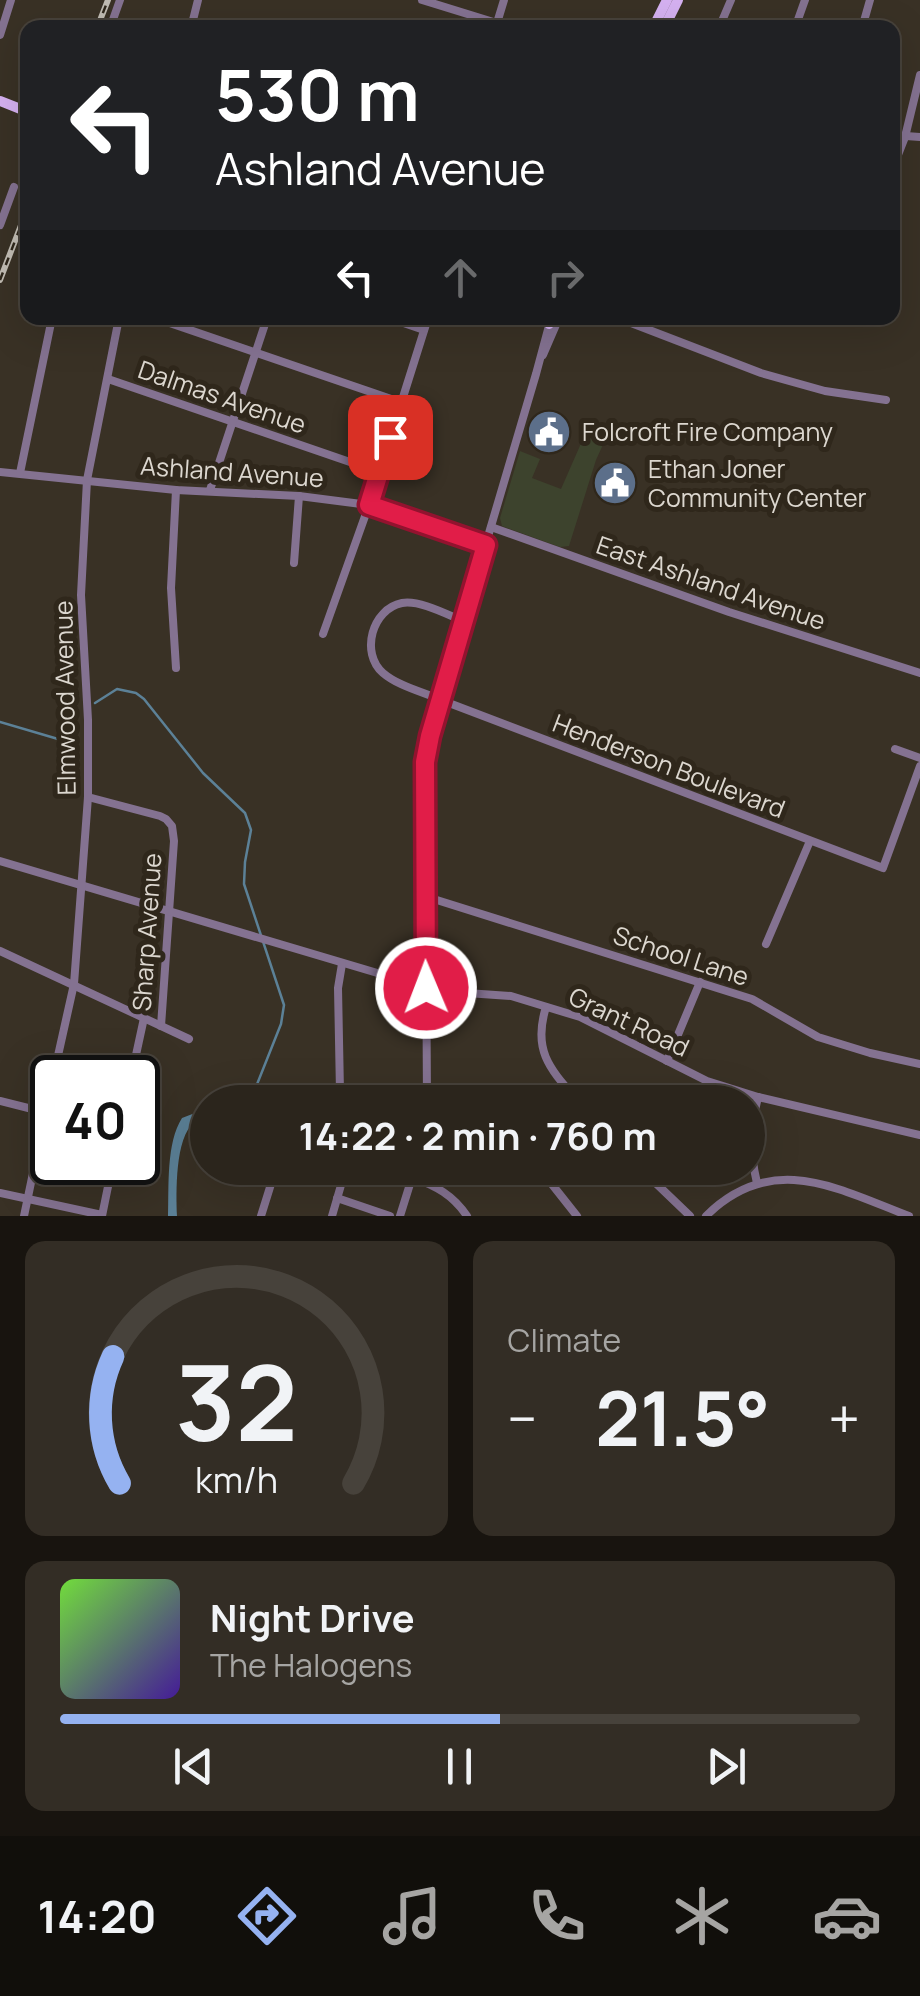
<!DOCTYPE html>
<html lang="en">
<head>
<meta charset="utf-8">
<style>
  body { margin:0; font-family:Manrope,sans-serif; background:#332d25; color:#f1f3f6; height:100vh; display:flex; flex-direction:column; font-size:38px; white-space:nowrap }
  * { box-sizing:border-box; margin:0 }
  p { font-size:32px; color:#a6a5a3 }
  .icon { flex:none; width:55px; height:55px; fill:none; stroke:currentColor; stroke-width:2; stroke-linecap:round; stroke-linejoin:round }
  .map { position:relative; height:1216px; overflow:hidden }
  .drawer { display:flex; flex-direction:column; gap:25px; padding:25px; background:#18140f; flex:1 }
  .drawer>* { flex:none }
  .hud { position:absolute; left:20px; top:20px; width:880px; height:305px; border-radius:20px; box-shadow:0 10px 40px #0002,0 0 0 2px #47423b; background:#202124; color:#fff; overflow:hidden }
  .speed { position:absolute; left:30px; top:1055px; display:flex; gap:20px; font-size:50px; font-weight:700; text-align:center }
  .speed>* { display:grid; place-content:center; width:130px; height:130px; border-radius:50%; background:#2b251c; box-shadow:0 10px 40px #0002,0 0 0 2px #47423b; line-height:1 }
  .speed .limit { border:5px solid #111; border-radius:15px; background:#fff; color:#111 }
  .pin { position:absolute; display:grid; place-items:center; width:85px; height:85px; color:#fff; margin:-42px; border-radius:20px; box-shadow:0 5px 15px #0006 }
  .me { position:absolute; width:110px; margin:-55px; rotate:359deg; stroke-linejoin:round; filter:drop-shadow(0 0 8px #0008) }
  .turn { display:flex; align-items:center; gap:35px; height:210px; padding:0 30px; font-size:45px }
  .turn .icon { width:130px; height:130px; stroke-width:2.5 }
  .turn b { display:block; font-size:70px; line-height:85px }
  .lanes { display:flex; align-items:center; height:95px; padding:0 30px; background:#0003; justify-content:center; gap:50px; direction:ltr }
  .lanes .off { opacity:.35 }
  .big { font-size:75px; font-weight:700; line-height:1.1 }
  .drawer .card { flex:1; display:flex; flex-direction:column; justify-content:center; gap:15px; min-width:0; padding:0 35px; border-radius:20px; background:#332d25 }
  .drawer .dial { align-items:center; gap:0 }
  .dial svg { height:260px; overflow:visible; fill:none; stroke:#47423b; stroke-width:7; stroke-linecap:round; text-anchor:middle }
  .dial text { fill:#f1f3f6; stroke:none }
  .song { display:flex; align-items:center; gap:30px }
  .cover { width:120px; height:120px; border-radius:15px; background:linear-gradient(135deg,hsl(100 70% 55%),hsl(260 70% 35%)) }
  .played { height:10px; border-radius:5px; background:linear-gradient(90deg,#95b2f1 55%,#47423b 55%) }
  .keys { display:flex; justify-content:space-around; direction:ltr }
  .heat { display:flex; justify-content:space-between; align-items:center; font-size:55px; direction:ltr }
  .drawer .tiles { flex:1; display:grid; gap:25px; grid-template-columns:1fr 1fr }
  .card:last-child { grid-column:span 2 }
  .trip { position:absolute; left:190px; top:1085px; width:575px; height:100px; border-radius:50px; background:#2b251c; box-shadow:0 10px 40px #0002,0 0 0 2px #47423b; font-weight:700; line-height:100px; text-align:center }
  .menu { display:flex; height:160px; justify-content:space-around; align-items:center; background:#110f0b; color:#a6a5a3 }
  .menu .icon { width:70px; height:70px }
  .menu .active { color:#95b2f1 }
  .menu b { font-size:45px; color:#f1f3f6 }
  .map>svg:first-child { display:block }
  .green { fill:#3d432d }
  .water { fill:#5c8197 }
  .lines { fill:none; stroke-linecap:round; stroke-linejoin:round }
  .stream { stroke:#5c8197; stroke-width:2.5 }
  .minor { stroke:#847291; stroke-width:8 }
  .major { stroke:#d5b1f1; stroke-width:10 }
  .rail-casing { stroke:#c1bcb3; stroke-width:6 }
  .rail { stroke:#2f271b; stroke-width:2.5; stroke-dasharray:8; stroke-linecap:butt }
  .route-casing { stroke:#92132f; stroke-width:25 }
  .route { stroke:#e11d48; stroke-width:18 }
  .labels { text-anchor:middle; stroke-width:10; stroke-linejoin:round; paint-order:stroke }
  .street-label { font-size:25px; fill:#dcd7cf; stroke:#2f271b }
  .poi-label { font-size:25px; fill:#dcd7cf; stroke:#2f271b; text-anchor:start }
</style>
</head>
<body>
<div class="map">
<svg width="920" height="1216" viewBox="0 0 920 1216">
  <rect width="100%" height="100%" fill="#393125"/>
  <path class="green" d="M586,432L606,438L596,460L569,546L560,547L502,526L500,518L520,451L540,459L532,478L561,489Z"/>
  <path class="water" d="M195,1113L207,1114V1123H194C175,1137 176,1193 177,1216H168C169,1187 166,1143 182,1118Z"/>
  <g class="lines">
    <g class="stream">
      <path d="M95,703L117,689L136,693L144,699L203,773L245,813L251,830L245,862L244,884L284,1005L281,1024L252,1097L247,1102"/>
      <path d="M0,722L58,739C72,735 74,722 77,709"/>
    </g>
    <g class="minor">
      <path d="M422,0L513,28"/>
      <path d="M497,23L504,0"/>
      <path d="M110,28L120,0"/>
      <path d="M191,28L198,0"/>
      <path d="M295,28L296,25"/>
      <path d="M719,28L731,0"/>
      <path d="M795,28L805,0"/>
      <path d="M862,28L870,0"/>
      <path d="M0,35L11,0"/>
      <path d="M892,135L920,137"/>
      <path d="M892,170L905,137L920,75"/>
      <path d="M0,225L14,187"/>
      <path d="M155,318L400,402"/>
      <path d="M389,318L424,330"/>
      <path d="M618,318L761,373L825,391L886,400"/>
      <path d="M543,355L559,318"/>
      <path d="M108,379L379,472"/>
      <path d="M0,472L176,490L299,496L369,505L486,545"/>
      <path d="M20,473L52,318"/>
      <path d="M210,490L267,318"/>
      <path d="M491,527L729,612L920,673"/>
      <path d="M294,563L299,496"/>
      <path d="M463,621C446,614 420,600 402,603C372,609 360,653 383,673C398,686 423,692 441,700L883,868L920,766"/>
      <path d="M323,634L369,505L428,318"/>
      <path d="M176,668L171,588L176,490"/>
      <path d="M895,749L920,758"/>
      <path d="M88,797L160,816L166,819L172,826L174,841L161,1026"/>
      <path d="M0,861L438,991L511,996L580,1017L707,1081L758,1097L920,1135"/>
      <path d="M424,896L752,999L818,1037L870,1053L920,1064"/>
      <path d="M766,944L810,841"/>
      <path d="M0,951L189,1039"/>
      <path d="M546,1007C532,1052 551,1070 579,1102"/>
      <path d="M667,1061L700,982"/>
      <path d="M53,1078L74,984L88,797V720L81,595L87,480L119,318"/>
      <path d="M131,1078L144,1018"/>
      <path d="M428,1087L459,1090L478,1102"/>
      <path d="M340,1092L338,988L342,964"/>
      <path d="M0,1101L52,1114"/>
      <path d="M427,1102L425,763L463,621L536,374L550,322"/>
      <path d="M539,1168L577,1216"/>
      <path d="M640,1168L690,1216"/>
      <path d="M412,1177C436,1186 453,1195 467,1216"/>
      <path d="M757,1183C749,1149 750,1130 758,1097"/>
      <path d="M0,1193L102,1215"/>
      <path d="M337,1198L390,1216"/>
      <path d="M24,1216L52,1082"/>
      <path d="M102,1216L113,1162"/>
      <path d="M261,1216L276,1168"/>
      <path d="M332,1216L346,1168"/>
      <path d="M400,1216L415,1168"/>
      <path d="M706,1216C772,1151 836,1188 909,1216"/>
    </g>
    <g class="major">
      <path d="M653,28L667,0"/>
      <path d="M664,28L678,0"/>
      <path d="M0,101L28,112"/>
      <path d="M548,318L549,324"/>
    </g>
    <g class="rail-casing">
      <g id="rail">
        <path d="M97,28L108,0"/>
        <path d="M0,280L28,207"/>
      </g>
    </g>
    <use href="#rail" class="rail"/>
  </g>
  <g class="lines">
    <g class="route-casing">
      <path id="route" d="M390,437L369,505L486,545L430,736L425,762L426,988"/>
    </g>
    <use href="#route" class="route"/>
  </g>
  <defs>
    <g id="civic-disc" transform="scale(2.25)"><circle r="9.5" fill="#5c6f8a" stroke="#2f271b"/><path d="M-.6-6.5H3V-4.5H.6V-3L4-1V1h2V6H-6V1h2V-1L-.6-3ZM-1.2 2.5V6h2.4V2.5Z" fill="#fff"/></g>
  </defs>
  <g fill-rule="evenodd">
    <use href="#civic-disc" x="549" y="432"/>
    <use href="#civic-disc" x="615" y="483"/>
  </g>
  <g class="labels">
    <g class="street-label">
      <text transform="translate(222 397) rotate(19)" y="9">Dalmas Avenue</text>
      <text transform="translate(232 472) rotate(4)" y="9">Ashland Avenue</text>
      <text transform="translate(711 583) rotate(19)" y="9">East Ashland Avenue</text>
      <text transform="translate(65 698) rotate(-91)" y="9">Elmwood Avenue</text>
      <text transform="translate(669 766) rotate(21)" y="9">Henderson Boulevard</text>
      <text transform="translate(147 932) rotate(-86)" y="9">Sharp Avenue</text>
      <text transform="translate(681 956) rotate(18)" y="9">School Lane</text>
      <text transform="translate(629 1022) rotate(25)" y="9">Grant Road</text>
    </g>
    <g class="poi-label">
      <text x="582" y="441">Folcroft Fire Company</text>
      <text x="648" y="478">Ethan Joner<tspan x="648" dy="29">Community Center</tspan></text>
    </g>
  </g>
</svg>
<div class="speed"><div class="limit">40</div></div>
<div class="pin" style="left:390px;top:437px;background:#d93025"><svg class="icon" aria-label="arrive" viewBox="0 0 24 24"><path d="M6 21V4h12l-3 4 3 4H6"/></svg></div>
<svg class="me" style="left:426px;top:988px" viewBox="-20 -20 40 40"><circle r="17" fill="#e11d48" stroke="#fff" stroke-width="3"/><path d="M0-11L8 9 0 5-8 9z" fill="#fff"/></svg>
<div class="trip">14:22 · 2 min · 760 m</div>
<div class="hud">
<div class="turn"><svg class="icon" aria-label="left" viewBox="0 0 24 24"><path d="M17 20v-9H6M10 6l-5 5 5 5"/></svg><div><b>530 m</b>Ashland Avenue</div></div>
<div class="lanes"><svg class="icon" aria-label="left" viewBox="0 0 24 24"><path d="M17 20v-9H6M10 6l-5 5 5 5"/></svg><svg class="icon off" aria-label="ahead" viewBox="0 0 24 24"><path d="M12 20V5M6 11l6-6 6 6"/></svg><svg class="icon off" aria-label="right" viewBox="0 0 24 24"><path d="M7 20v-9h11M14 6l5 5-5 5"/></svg></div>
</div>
</div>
<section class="drawer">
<div class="tiles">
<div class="card dial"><svg viewBox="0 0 100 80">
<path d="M14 69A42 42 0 1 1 86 69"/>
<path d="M14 69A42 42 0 0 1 12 30" stroke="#95b2f1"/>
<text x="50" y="56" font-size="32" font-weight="700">32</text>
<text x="50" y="72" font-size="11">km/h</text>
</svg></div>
<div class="card"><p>Climate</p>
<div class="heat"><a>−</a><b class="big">21.5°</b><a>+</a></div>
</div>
<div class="card">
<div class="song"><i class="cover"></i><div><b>Night Drive</b><p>The Halogens</p></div></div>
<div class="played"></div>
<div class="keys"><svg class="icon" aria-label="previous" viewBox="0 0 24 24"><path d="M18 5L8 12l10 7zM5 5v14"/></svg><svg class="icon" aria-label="pause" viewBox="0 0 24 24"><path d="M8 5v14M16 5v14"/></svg><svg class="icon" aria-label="next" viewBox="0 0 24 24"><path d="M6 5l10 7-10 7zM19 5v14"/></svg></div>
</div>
</div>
</section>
<nav class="menu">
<b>14:20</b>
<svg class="icon active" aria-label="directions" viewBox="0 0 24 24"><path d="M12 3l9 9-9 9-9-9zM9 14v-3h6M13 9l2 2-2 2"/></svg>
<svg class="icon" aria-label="music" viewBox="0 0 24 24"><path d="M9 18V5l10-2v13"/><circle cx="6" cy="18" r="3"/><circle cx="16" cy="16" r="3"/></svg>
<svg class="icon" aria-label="phone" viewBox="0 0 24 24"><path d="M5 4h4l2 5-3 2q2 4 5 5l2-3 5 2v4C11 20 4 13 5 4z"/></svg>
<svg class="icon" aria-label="climate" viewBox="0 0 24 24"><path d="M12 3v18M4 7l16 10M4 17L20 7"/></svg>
<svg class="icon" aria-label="car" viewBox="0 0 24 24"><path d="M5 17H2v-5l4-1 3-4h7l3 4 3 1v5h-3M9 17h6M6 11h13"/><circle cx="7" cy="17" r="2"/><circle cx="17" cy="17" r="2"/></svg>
</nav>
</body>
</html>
